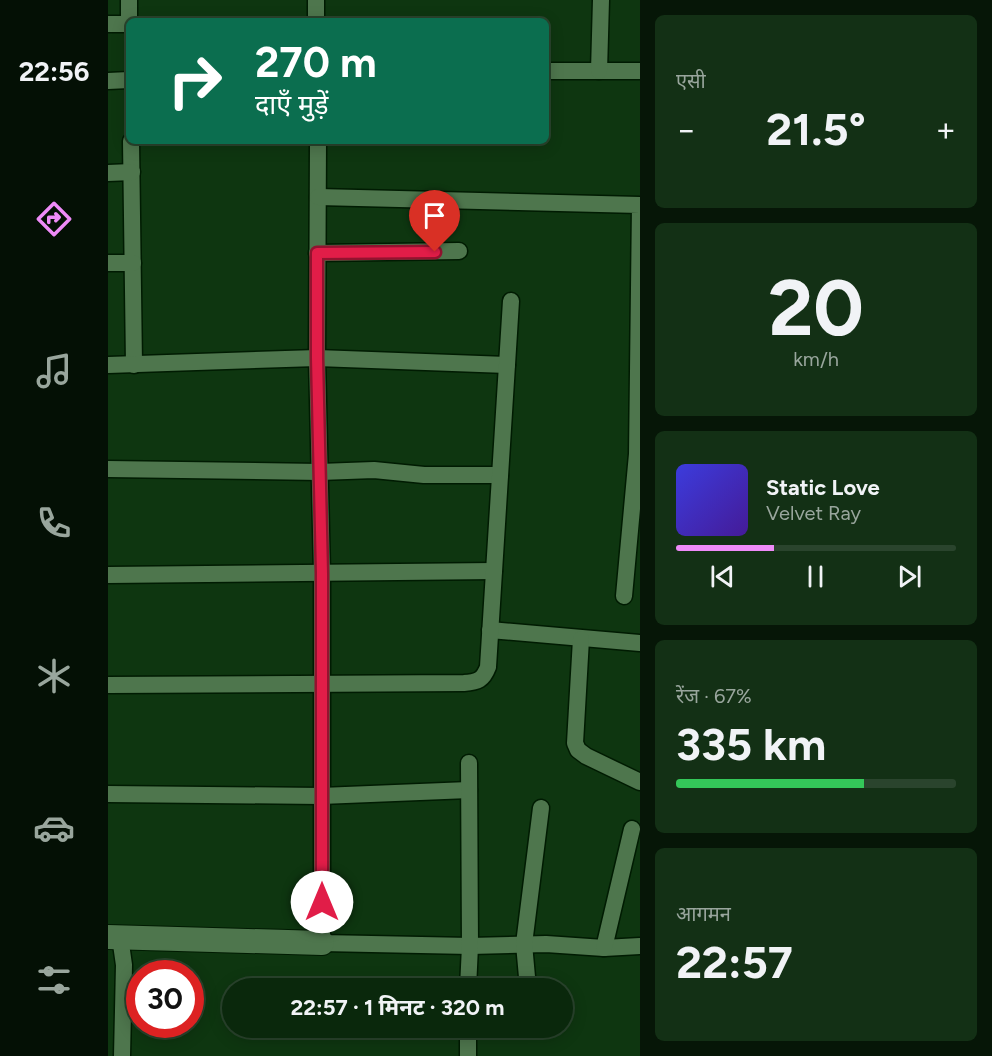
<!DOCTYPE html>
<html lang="hi">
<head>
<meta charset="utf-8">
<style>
  body { margin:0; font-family:Figtree,"Noto Sans Devanagari",sans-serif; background:#133015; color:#f1f3f6; height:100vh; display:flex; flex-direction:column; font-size:22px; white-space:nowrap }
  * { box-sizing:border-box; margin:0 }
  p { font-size:20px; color:#99a69d }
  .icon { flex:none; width:33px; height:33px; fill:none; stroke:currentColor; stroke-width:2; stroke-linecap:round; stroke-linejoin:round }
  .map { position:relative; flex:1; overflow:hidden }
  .sheet { display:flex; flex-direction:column; gap:15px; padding:15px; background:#061607; width:352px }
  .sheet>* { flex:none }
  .banner { position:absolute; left:18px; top:18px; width:423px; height:126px; border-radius:9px; box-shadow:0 3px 15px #0003,0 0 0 2px #2a442d; background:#0b6e4f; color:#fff; overflow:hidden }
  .speed { position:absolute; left:18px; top:960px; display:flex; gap:12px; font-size:30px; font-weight:700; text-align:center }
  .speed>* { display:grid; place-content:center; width:78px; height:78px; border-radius:50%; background:#0a280c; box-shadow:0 3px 15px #0003,0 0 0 2px #2a442d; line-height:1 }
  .speed .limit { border:9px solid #d22; background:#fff; color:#111 }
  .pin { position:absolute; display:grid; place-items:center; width:51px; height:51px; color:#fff; margin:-62px -26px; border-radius:50% 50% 50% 0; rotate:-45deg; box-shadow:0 0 6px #0007 }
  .pin .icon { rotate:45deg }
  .me { position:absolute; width:66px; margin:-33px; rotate:0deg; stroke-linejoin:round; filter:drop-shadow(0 0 4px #0008) }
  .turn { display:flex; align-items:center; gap:21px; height:126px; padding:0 30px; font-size:27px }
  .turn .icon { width:78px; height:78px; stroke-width:2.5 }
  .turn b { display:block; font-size:42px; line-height:51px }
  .big { font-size:45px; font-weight:700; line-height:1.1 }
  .sheet .card { flex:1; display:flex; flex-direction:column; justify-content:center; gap:9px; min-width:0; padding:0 21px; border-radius:9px; background:#133015 }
  .sheet .dial { align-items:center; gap:0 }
  .dial b { font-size:78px; line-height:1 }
  .song { display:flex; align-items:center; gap:18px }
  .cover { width:72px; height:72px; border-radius:9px; background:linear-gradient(135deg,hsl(240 70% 55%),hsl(260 70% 35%)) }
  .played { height:6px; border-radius:3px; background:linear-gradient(90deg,#ee8bf8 35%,#2a442d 35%) }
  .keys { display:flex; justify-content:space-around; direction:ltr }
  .heat { display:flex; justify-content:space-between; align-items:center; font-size:33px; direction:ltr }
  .charge { height:9px; border-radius:4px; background:linear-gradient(90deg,#34c759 67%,#2a442d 0) }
  .trip { position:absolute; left:114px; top:978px; width:351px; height:60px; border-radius:30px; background:#0a280c; box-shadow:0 3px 15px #0003,0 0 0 2px #2a442d; font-weight:700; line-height:60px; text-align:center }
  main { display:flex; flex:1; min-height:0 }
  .tab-bar { display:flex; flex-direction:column; width:108px; justify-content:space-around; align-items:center; background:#041005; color:#99a69d }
  .tab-bar .icon { width:42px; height:42px }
  .tab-bar .selected { color:#ee8bf8 }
  .tab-bar b { font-size:27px; color:#f1f3f6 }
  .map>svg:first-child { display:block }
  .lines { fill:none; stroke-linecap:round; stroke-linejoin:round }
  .street-casing { stroke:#001b02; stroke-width:19 }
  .secondary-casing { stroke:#001b02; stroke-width:26 }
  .street { stroke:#4e764d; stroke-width:16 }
  .secondary { stroke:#4e764d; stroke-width:24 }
  .route-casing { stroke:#92132f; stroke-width:15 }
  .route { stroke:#e11d48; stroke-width:10 }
</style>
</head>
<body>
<main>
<nav class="tab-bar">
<b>22:56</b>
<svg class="icon selected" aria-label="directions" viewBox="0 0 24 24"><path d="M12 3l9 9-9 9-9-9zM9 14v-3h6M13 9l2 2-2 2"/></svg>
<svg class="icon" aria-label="music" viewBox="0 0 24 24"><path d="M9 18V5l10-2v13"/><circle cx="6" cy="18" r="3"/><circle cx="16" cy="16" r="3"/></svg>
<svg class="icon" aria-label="phone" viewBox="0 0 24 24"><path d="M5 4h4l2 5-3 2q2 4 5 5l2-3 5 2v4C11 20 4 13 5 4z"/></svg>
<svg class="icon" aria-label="climate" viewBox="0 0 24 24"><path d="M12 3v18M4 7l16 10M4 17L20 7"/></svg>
<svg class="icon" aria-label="car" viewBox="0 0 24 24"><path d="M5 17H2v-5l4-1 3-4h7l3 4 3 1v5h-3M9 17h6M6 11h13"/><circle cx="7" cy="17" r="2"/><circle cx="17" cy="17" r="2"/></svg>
<svg class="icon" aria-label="filters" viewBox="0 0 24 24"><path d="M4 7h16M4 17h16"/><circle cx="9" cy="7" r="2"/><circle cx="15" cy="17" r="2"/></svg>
</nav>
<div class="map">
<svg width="532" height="1056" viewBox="0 0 532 1056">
  <rect width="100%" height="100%" fill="#0e3610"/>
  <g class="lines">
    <g class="street-casing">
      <g id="street">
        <path d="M21,0V21"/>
        <path d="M208,0V21"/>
        <path d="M0,24H21"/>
        <path d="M438,71H532"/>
        <path d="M491,71L493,0"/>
        <path d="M0,81L21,80"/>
        <path d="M23,141L26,365"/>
        <path d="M210,141L209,358L214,573V943L362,946L438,944L496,948L532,946"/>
        <path d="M0,173L24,172"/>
        <path d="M210,197L532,205L529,454L516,596"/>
        <path d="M209,253L351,251"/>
        <path d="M0,263H25"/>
        <path d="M0,365L209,358L399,365"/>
        <path d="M0,469L212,472L266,470L316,475H392"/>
        <path d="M0,575L386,571"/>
        <path d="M382,630L532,643"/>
        <path d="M473,639L467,743L470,750L478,756L532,782"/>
        <path d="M0,685L356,683C370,682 375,680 380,667L403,301"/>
        <path d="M0,794L213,796L361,790"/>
        <path d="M12,937L16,965L14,1056"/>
        <path d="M496,948L524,829"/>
        <path d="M360,988L362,946L361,763"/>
        <path d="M420,988L416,944L433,808"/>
        <path d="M454,1010H456"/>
        <path d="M360,1028V1056"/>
      </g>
    </g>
    <g class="secondary-casing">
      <path id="secondary" d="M0,937L214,943"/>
    </g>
    <use href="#street" class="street"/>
    <use href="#secondary" class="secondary"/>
  </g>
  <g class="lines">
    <g class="route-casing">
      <path id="route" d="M214,902V573L209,358V253L327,252"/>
    </g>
    <use href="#route" class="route"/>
  </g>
</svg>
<div class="speed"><div class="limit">30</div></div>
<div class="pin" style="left:327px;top:252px;background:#d93025"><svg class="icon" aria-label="arrive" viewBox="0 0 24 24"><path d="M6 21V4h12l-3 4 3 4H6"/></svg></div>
<svg class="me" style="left:214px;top:902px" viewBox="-20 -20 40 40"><circle r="19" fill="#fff"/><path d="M0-13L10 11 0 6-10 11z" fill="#e11d48"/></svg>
<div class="trip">22:57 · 1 मिनट · 320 m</div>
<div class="banner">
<div class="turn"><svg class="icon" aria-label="right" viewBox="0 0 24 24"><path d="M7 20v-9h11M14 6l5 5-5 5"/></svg><div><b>270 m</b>दाएँ मुड़ें</div></div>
</div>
</div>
<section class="sheet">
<div class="card"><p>एसी</p>
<div class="heat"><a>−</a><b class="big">21.5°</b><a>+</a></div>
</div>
<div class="card dial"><b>20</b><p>km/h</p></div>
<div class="card">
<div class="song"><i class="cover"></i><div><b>Static Love</b><p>Velvet Ray</p></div></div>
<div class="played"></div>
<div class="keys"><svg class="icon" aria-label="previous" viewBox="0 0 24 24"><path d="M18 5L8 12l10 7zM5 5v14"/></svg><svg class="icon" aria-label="pause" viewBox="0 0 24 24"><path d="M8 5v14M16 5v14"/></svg><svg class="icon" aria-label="next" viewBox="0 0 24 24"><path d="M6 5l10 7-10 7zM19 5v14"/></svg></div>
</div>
<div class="card"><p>रेंज · 67%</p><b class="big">335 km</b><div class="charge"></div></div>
<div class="card"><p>आगमन</p><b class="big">22:57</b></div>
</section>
</main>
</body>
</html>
